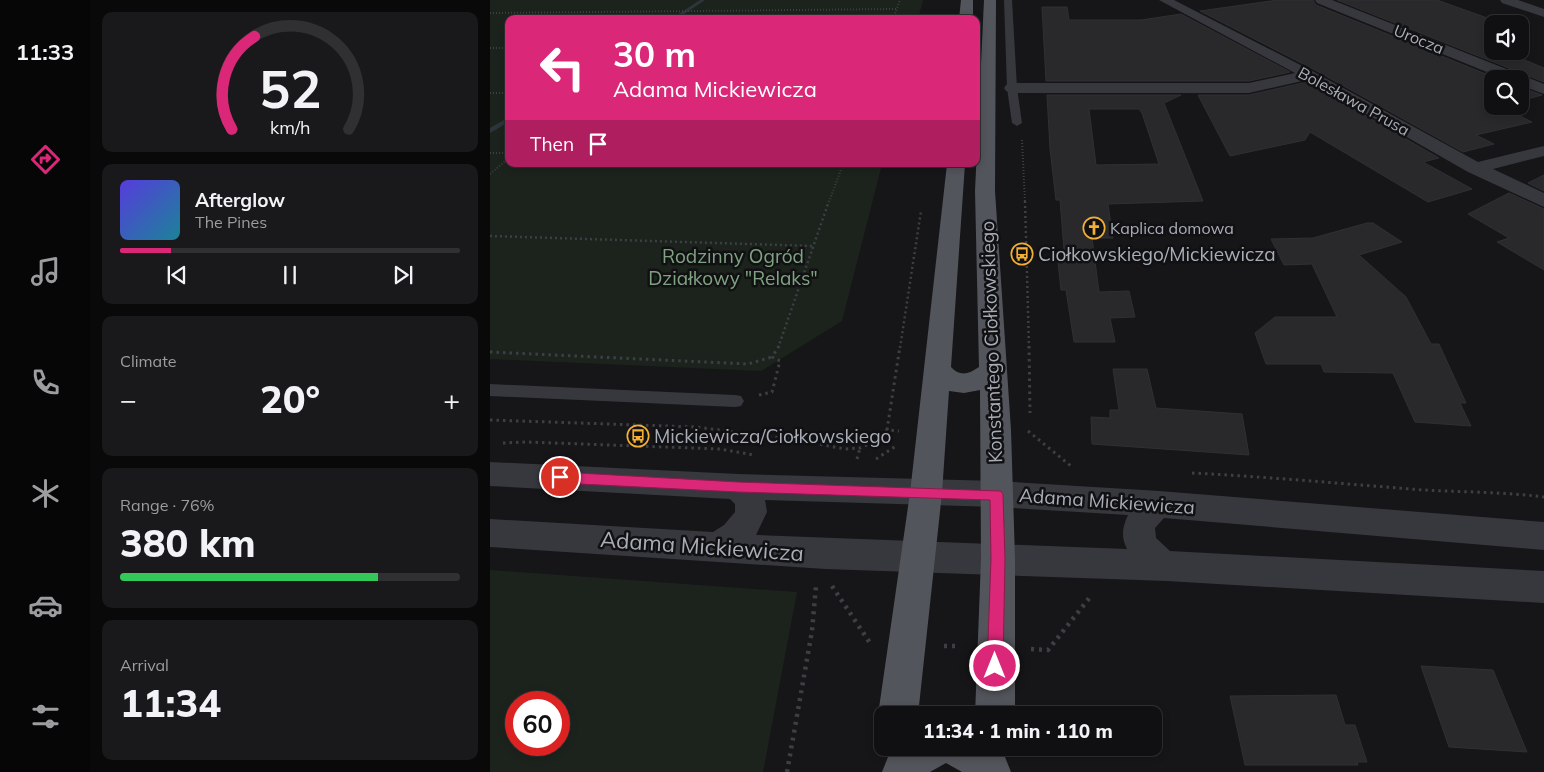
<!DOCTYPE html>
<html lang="en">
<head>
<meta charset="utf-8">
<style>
  body { margin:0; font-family:Mulish,sans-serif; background:#19191b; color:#f1f3f6; height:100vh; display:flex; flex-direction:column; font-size:19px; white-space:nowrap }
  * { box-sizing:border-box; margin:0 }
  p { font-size:16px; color:#9c9d9f }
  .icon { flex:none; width:28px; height:28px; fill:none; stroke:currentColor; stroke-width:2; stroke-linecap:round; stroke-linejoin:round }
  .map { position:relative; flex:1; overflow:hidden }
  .drawer { display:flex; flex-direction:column; gap:12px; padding:12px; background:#09090a; width:400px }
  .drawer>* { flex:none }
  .banner { position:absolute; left:15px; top:15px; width:475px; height:152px; border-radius:10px; box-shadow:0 2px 8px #0003,0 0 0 1px #303032; background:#db2777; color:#fff; overflow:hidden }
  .fabs { position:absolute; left:994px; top:15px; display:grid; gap:10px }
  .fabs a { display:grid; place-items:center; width:45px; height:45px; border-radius:10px; background:#101012; box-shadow:0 2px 8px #0003,0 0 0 1px #303032; font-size:25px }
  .speed { position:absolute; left:15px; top:691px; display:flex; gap:10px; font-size:25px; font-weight:700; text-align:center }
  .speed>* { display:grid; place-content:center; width:65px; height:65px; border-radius:50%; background:#101012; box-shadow:0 2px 8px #0003,0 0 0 1px #303032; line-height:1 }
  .speed .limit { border:8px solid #d22; background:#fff; color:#111 }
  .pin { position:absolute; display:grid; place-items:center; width:42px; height:42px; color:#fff; margin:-21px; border:2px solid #fff; border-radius:50%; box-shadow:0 1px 5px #0007 }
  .me { position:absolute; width:55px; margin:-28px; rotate:0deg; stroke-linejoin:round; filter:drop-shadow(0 0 4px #0008) }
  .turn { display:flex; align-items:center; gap:18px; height:105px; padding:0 25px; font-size:22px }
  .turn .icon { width:65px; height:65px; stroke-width:2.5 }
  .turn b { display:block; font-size:35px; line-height:42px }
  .then { display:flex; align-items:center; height:48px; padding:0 25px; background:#0003; gap:10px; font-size:19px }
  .big { font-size:38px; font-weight:800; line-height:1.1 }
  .drawer .widget { flex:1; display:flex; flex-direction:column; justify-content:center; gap:8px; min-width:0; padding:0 18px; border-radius:10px; background:#19191b }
  .drawer .dial { align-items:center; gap:0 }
  .dial svg { height:130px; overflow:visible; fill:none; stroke:#303032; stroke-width:7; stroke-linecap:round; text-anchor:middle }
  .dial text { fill:#f1f3f6; stroke:none }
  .song { display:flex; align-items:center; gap:15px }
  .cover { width:60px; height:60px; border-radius:8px; background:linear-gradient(135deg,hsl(250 70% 55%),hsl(190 70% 35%)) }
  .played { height:5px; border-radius:2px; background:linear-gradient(90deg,#db2777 15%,#303032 15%) }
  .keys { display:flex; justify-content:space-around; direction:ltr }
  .heat { display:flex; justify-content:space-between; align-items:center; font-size:28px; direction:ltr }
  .charge { height:8px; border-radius:4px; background:linear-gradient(90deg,#34c759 76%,#303032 0) }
  .trip { position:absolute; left:384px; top:706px; width:288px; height:50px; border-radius:10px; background:#101012; box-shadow:0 2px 8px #0003,0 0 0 1px #303032; font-weight:800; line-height:50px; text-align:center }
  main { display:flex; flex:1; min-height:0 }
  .menu { display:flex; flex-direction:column; width:90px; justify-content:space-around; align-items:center; background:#060607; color:#9c9d9f }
  .menu .icon { width:35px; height:35px }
  .menu .current { color:#db2777 }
  .menu b { font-size:22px; color:#f1f3f6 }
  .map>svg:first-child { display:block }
  .green { fill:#1c231d; fill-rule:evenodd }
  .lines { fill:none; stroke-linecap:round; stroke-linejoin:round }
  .stream { fill:#2c353c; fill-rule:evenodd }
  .building { fill:#29292c; stroke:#303034; fill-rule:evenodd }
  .path-far3 { stroke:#3d3f44; stroke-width:2; stroke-dasharray:1 2; stroke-linecap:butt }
  .path-far2 { stroke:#3d3f44; stroke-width:2.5; stroke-dasharray:2 3; stroke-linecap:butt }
  .path-far1 { stroke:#3d3f44; stroke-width:3; stroke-dasharray:2.5 4; stroke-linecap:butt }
  .path { stroke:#3d3f44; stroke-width:4.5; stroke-dasharray:3 5; stroke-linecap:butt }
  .service { fill:#37383d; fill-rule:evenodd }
  .minor { fill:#37383d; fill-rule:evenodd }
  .tertiary { fill:#37383d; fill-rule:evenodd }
  .primary { fill:#53555c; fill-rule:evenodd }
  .route { fill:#db2777; stroke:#8e194d }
  .labels { text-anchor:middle; stroke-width:5; stroke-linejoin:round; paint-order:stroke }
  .far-street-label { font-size:16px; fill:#a8adb8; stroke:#111113 }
  .far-poi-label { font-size:16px; fill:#a8adb8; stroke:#111113; text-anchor:start }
  .poi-label { font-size:19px; fill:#a8adb8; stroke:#111113; text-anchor:start }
  .park-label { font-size:19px; fill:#7fa381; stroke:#111113 }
  .street-label { font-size:19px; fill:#a8adb8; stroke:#111113 }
  .near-street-label { font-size:22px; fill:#a8adb8; stroke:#111113 }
</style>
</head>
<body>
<main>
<nav class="menu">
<b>11:33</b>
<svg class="icon current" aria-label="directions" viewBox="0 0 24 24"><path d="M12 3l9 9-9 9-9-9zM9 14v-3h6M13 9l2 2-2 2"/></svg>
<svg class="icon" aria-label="music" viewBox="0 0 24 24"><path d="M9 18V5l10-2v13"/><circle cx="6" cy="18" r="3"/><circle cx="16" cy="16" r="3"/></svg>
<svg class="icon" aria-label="phone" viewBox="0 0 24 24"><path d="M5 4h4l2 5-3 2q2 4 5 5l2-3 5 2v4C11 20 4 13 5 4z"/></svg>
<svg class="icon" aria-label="climate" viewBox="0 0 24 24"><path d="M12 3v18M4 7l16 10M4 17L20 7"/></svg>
<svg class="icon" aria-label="car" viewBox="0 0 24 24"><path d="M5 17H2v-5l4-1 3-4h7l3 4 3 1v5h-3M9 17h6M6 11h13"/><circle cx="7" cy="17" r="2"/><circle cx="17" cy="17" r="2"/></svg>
<svg class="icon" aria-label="filters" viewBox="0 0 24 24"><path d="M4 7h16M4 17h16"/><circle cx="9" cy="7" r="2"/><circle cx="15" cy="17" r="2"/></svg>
</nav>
<section class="drawer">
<div class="widget dial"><svg viewBox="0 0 100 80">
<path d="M14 69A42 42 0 1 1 86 69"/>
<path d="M14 69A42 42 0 0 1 28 12" stroke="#db2777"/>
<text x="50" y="56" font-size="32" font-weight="700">52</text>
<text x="50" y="72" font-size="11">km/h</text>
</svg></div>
<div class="widget">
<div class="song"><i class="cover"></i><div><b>Afterglow</b><p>The Pines</p></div></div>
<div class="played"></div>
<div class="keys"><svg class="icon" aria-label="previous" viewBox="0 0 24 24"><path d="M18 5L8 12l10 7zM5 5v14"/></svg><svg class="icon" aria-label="pause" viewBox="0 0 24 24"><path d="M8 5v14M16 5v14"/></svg><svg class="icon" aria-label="next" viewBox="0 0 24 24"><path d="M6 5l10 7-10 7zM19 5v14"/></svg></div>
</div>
<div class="widget"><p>Climate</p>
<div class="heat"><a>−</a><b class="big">20°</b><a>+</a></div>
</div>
<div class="widget"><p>Range · 76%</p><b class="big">380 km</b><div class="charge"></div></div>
<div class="widget"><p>Arrival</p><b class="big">11:34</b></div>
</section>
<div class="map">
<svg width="1054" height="772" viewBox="0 0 1054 772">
  <rect width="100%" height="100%" fill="#161618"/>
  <g class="green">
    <path d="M0,0H433L428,19H19V164H392L352,321L271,371L0,359Z"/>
    <path d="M0,570L307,592L273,772H0ZM26,702H69V745H26Z"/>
  </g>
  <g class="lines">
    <g class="stream">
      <path d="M210,0H215L187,19H181Z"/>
      <path d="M19,117V122L0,133V128Z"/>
    </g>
  </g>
  <g class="building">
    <path d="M788,0H823L826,5L1008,79H1002V106H1010L1042,122L986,135L1004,144L973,152L825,70L710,11Z"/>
    <path d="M847,0H947L1014,24H1002V41L993,43L1002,47V51H1013L1054,68V82Z"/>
    <path d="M552,7H577L579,20H651L691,14L800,72L759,81H556Z"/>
    <path d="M817,82L949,158L933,162L982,189L938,202L820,132L815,140L740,156L708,95H759Z"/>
    <path d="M1030,87L1052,95L1030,101Z"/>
    <path d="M557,95H691L674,103L713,201L618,204L623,238H602L609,292L639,291L645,317L620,318L625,342H584L576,290H571L568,262H575L570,200H566L560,149ZM599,109H649L652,113L669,164L606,165Z"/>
    <path d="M1054,175V191L1038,183Z"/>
    <path d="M1019,193L1054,209V270L1007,242L1019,238L978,214Z"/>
    <path d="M877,223H883L912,242L869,255L916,297L941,344H949L976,403H970L981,426L925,422L903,373L834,372L831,364H776L765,333L785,317H847L822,264L794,265L781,239L823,238Z"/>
    <path d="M623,369H657L666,408L752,414L759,455L602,444L601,417L620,418V410H629Z"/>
    <path d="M931,666L1003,670L1037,752L959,747Z"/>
    <path d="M846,695L855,725H865L877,762H867L868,765H755L740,696Z"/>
  </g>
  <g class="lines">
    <g class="path-far3">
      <path d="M0,13L406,9"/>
      <path d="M403,19L410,0"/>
      <path d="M0,48H19"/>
      <path d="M0,93H19"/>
      <path d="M532,140L535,202"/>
      <path d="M0,153H19"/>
      <path d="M0,174L19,158"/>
      <path d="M339,202L353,164"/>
    </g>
    <g class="path-far2">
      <path d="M535,201L539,348"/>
      <path d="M0,236L323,246"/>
      <path d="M288,348L339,201"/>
      <path d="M410,348L431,211"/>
    </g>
    <g class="path-far1">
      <path d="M539,346L540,413"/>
      <path d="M0,352L258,364L282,357"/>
      <path d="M269,395L282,392L290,361L282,357L289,346"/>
      <path d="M0,420L206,427L307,440L355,449L370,448L384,442L392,437L397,430L409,431"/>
      <path d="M397,430L410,346"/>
      <path d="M538,431L581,466"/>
      <path d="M13,443L36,442L230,449L264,455"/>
      <path d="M367,459L370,448"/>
      <path d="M386,459L406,446"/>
      <path d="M702,473C779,477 856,484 933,490C973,492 1014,492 1054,497"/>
    </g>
    <g class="path">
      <path d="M342,586L380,643"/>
      <path d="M454,646H470"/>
      <path d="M541,649L558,650L601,596"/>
      <path d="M297,772L322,631L326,586"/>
    </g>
    <g class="service">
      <path d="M514,0H522L527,88L532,123L527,126L522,123L517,88Z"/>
      <path d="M0,384L245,395L251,396L254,401L251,406L245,407L0,396Z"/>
    </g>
    <g class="minor">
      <path d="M669,0H684L824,72L988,162L1054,146V156L1003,169L1054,193V207L978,172L817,80L759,93H522L516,91L514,88L516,85L522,83H759L805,73Z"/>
      <path d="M825,0H842L1054,84V94L1030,85V79H1014L827,3Z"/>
      <path d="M1010,0H1028L1054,9V17L1012,3Z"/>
    </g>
    <path class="tertiary" d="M0,462L248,474L507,481L669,491L1054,522V550L674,518L665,528L666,538L680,551L1054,571V603L677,581L335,569L0,547V519L223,532L234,525L245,512V504L240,499L0,486ZM275,500L507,507L638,515C632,528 631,537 637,549L266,535L277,512Z"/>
    <g class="primary">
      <path d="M471,0H483V19H469Z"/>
      <path d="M494,0H506L505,191L521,430L525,559V715H485L491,559L490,390L474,393L459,391L452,493L428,715H392V726L388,715L420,493L457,164H475L461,367C470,377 479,374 489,367L485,191Z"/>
      <path d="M405,748H507L515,757L521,772H472L456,763L440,772H392L398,757Z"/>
    </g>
  </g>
  <path class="route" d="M70,472L248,482L511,491L513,494L515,559L513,666L511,671L505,674L500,671L497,666L501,559L500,500L248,492L70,483L66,481L64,477L66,474Z"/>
  <defs>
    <g id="church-ring" transform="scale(1.125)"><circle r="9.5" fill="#111113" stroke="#f2b134" stroke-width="1.5"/><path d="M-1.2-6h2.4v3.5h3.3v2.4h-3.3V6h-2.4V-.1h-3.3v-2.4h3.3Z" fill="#f2b134"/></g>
    <g id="bus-ring" transform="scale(1.125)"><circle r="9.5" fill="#111113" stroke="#f2b134" stroke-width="1.5"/><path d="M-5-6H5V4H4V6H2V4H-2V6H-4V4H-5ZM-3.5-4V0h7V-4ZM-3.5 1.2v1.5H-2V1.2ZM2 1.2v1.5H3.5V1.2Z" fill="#f2b134"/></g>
  </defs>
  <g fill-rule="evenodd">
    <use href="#church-ring" x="604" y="228"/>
    <use href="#bus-ring" x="532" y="254"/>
    <use href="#bus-ring" x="148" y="436"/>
  </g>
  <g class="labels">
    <g class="far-street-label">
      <text transform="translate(929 39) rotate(22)" y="6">Urocza</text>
      <text transform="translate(864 101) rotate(29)" y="6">Bolesława Prusa</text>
    </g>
    <g class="far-poi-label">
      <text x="620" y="234">Kaplica domowa</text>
    </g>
    <g class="poi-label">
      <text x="548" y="261">Ciołkowskiego/Mickiewicza</text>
      <text x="164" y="443">Mickiewicza/Ciołkowskiego</text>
    </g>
    <g class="park-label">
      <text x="243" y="263">Rodzinny Ogród<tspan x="243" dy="22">Działkowy "Relaks"</tspan></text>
    </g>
    <g class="street-label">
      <text transform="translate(501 342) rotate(-92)" y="7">Konstantego Ciołkowskiego</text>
      <text transform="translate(617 501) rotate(4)" y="7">Adama Mickiewicza</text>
    </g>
    <g class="near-street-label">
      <text transform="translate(212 546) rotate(4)" y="8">Adama Mickiewicza</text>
    </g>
  </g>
</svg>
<div class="fabs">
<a><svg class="icon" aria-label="sound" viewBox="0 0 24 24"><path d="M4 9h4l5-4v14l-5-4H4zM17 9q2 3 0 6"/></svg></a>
<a><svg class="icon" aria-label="search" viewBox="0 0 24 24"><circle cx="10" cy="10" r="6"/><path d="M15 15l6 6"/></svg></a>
</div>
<div class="speed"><div class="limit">60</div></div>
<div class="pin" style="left:70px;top:477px;background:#d93025"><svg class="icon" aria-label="arrive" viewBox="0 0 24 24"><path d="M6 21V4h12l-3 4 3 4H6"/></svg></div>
<svg class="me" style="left:505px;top:666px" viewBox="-20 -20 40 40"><circle r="17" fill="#db2777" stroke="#fff" stroke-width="3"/><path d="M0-11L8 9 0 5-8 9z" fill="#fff"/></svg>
<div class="trip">11:34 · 1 min · 110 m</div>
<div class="banner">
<div class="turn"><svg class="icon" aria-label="left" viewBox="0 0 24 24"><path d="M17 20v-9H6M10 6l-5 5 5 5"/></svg><div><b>30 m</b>Adama Mickiewicza</div></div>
<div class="then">Then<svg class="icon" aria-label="arrive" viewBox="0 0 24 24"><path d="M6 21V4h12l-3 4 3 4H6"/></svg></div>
</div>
</div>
</main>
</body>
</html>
